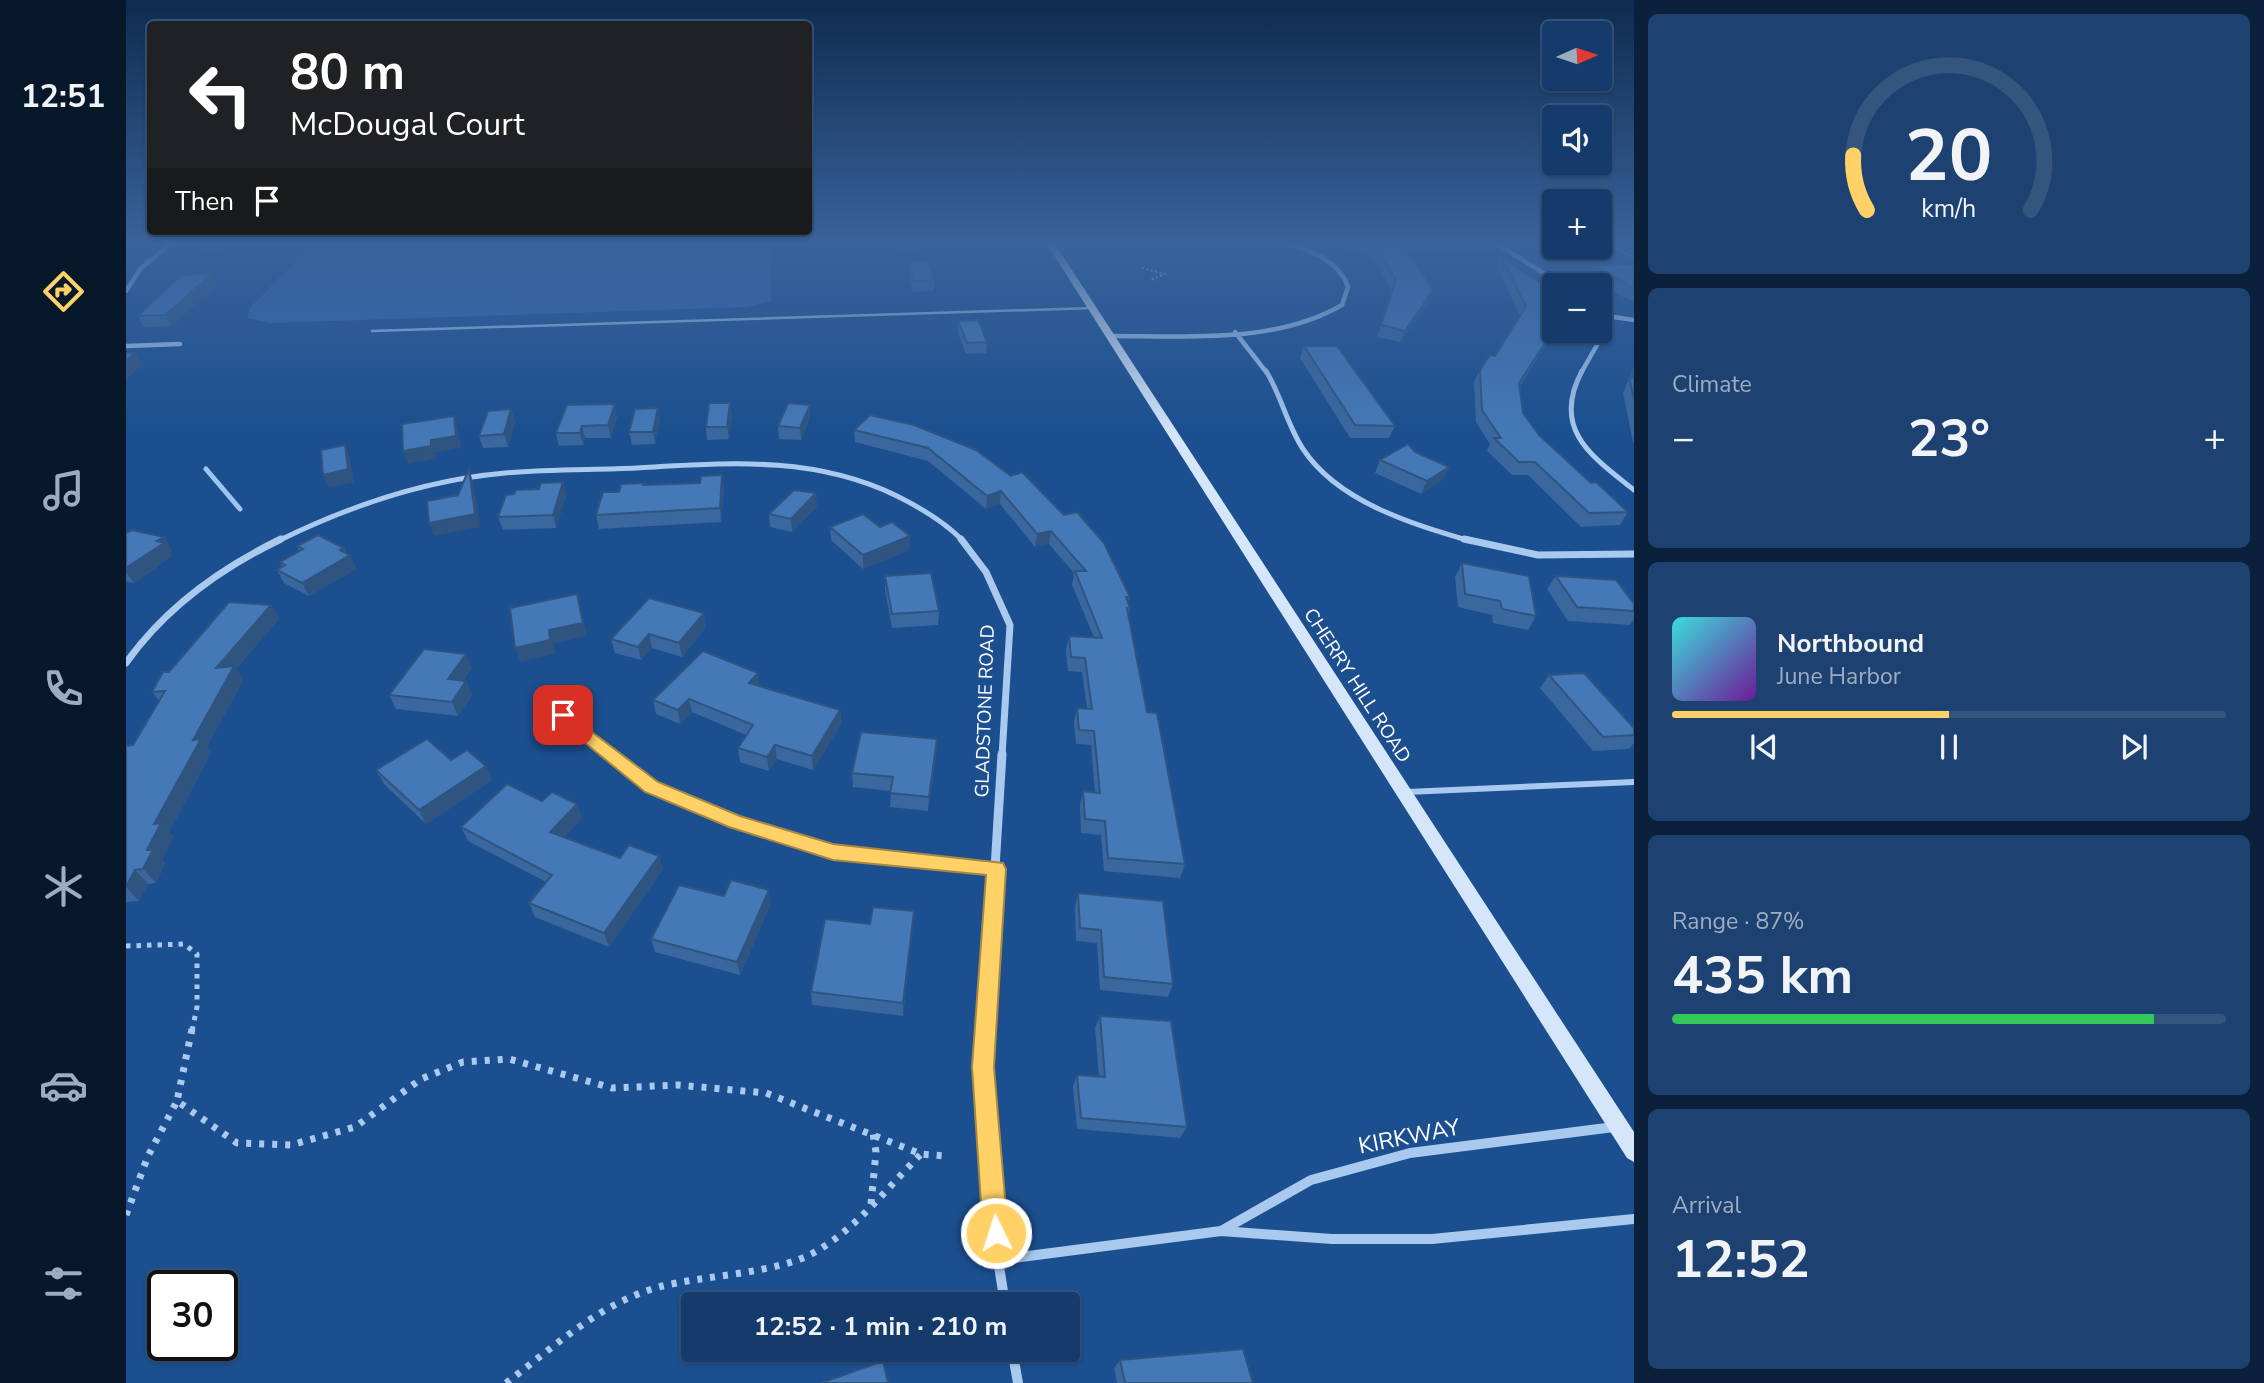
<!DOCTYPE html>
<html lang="en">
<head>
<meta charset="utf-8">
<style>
  body { margin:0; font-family:"Nunito Sans",sans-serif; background:#1d4271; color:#f1f3f6; height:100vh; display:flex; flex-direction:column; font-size:26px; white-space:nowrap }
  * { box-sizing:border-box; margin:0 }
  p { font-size:23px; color:#9dadc1 }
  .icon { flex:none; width:38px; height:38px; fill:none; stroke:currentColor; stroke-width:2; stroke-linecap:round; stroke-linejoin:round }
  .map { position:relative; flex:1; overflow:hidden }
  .drawer { display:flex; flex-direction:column; gap:14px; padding:14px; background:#0b203b; width:630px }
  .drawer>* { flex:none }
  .hud { position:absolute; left:21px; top:21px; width:665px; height:214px; border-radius:7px; box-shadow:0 2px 5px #0004,0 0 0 2px #33557e; background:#202124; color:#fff; overflow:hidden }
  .needle { width:46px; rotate:87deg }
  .controls { position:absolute; left:1416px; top:21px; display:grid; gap:14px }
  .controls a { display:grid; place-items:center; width:70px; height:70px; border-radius:7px; background:#143b6b; box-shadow:0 2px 5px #0004,0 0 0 2px #33557e; font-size:35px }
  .speed { position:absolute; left:21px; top:1270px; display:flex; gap:14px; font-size:35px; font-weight:700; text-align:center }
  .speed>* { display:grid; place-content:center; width:91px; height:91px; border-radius:50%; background:#143b6b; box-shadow:0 2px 5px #0004,0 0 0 2px #33557e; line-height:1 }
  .speed .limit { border:4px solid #111; border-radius:10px; background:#fff; color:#111 }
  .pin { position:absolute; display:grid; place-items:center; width:60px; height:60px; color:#fff; margin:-30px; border-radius:14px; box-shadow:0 4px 10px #0006 }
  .me { position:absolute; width:77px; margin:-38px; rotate:356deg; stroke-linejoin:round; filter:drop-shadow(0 0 5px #0008) }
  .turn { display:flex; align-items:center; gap:24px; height:147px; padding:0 28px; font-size:32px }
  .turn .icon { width:91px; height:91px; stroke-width:2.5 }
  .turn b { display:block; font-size:49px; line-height:60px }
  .then { display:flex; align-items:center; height:66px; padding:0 28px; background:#0003; gap:14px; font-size:26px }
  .big { font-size:52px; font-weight:700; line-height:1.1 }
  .drawer .tile { flex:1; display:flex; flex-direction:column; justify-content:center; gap:10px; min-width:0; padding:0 24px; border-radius:10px; background:#1d4271 }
  .drawer .dial { align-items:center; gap:0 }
  .dial svg { height:182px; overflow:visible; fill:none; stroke:#33557e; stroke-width:7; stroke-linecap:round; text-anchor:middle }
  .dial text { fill:#f1f3f6; stroke:none }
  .song { display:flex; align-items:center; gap:21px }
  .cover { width:84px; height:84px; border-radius:10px; background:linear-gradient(135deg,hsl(180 70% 55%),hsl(280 70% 35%)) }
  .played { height:7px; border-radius:4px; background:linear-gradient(90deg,#ffd166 50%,#33557e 50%) }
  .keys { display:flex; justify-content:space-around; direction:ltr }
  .heat { display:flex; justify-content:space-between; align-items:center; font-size:38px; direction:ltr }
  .charge { height:10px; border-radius:5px; background:linear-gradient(90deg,#34c759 87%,#33557e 0) }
  .trip { position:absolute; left:555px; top:1292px; width:399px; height:70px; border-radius:7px; background:#143b6b; box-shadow:0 2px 5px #0004,0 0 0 2px #33557e; font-weight:700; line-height:70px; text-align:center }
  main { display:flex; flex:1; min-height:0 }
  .tab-bar { display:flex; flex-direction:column; width:126px; justify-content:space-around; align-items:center; background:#08182b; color:#9dadc1 }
  .tab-bar .icon { width:49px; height:49px }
  .tab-bar .active { color:#ffd166 }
  .tab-bar b { font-size:32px; color:#f1f3f6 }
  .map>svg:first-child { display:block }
  .green { fill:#2e69ad }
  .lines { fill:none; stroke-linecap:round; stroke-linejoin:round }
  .stream { stroke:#9cc4f0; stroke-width:5 }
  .path-far2 { stroke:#a9c9ee; stroke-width:2.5; stroke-dasharray:2 2.5; stroke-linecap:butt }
  .path-far1 { stroke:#a9c9ee; stroke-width:5; stroke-dasharray:4.5 6; stroke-linecap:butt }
  .path { stroke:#a9c9ee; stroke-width:7; stroke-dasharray:5 8; stroke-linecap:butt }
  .lane-far1 { stroke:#a9c9ee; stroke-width:2.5 }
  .lane { stroke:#a9c9ee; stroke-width:6 }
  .street-far4 { stroke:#a9c9ee; stroke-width:4.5 }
  .street-far3 { stroke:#a9c9ee; stroke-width:5 }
  .street-far2 { stroke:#a9c9ee; stroke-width:7 }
  .street-far1 { stroke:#a9c9ee; stroke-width:9 }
  .street { stroke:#a9c9ee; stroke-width:10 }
  .secondary { fill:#d6e6fa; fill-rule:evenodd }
  .wall { fill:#3a679d }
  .shaded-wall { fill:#305480 }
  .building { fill:#4478b7; stroke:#305480; stroke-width:2 }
  .route { fill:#ffd166; stroke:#a68842; stroke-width:2 }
  .labels { text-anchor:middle; stroke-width:7; stroke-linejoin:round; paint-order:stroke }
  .street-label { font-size:19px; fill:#fff; stroke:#1b4f8f }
  .near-street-label { font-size:23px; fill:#fff; stroke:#1b4f8f }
</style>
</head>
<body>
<main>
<nav class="tab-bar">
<b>12:51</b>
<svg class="icon active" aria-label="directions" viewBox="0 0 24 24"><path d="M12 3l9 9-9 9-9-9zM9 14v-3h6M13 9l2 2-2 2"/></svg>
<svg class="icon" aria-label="music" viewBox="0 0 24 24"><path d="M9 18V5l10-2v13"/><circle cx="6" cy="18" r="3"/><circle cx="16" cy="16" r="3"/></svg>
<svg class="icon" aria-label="phone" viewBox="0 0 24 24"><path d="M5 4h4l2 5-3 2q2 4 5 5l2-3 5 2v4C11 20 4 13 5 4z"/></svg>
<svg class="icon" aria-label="climate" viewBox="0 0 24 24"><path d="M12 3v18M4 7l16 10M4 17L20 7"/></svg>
<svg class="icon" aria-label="car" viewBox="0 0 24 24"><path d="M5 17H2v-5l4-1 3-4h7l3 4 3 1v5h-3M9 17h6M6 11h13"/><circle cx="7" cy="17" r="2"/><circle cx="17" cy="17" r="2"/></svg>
<svg class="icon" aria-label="filters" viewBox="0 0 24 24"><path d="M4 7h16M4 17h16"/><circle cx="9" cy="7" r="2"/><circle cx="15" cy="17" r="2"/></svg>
</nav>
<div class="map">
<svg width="1508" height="1383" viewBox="0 0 1508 1383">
  <rect width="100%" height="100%" fill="#1b4f8f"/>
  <path class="green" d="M189,241H645V301L620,307L144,323L121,318L125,307Z"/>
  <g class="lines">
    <path class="stream" d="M80,469L114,509"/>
    <g class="path-far2">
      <path d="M1475,241L1508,258"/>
      <path d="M1016,268L1039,274L1024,280"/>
    </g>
    <path class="path-far1" d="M0,946L58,944L71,954V1007L66,1031"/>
    <g class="path">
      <path d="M66,1029L51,1101L111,1143L165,1145L229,1127L295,1079L337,1062L383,1059L486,1088L552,1085L640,1093L795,1154L819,1156"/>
      <path d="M745,1204L750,1152L747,1133"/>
      <path d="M0,1215L22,1156L51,1101"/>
      <path d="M380,1383C428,1347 474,1303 533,1287C577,1275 651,1274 689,1252C730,1229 762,1187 795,1154"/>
    </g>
    <path class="lane-far1" d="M246,331L966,308"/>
    <path class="lane" d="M1281,792L1508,782"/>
    <g class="street-far4">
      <path d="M1366,241L1437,285"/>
      <path d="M0,291L15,268L48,241"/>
      <path d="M1474,315L1508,320"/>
      <path d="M1109,332L1141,373"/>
      <path d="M985,336C1060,336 1149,344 1216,305L1222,287C1212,258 1181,250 1154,241"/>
      <path d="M0,346L54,344"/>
      <path d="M1455,373L1475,338L1474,327"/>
    </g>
    <g class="street-far3">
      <path d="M1140,371C1155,395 1161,425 1177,449C1212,502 1286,524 1344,541"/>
      <path d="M1456,371C1425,429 1465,456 1508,490"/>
      <path d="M152,541C223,506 299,480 379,473C423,469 467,470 511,468C602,463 687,455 771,496C795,508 819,522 837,541"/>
    </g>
    <g class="street-far2">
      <path d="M835,539L860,572L884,625L876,756"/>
      <path d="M1338,539L1412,555L1508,554"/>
      <path d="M0,663C39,608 95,568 155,539"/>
      <path d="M437,715L487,756"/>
    </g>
    <g class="street-far1">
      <path d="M485,754L526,787L609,822L707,852L870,868"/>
      <path d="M859,1031L876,754"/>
    </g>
    <g class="street">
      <path d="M859,1029L857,1067L872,1260L879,1304"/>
      <path d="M1095,1231L1185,1180L1284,1153L1488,1127"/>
      <path d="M872,1260L1095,1231L1206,1239H1306L1508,1219"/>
      <path d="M886,1349L892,1383"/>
    </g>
    <path class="secondary" d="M919,241H927L1508,1132V1162L1501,1158Z"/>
  </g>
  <g class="wall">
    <path d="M69,241H114L105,249L73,250Z"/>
    <path d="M767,241H793L792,250L769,251Z"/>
    <path d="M1199,241H1372L1368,250L1278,253L1303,302L1274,342L1251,337L1266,291L1245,254H1233L1228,250L1222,251Z"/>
    <path d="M1404,241H1422L1418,249Z"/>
    <path d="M1375,256L1428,331L1394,386L1397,413L1413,435L1465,483L1502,512L1494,525L1455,527L1402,475H1386L1361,451L1364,444L1350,422L1348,382L1354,370L1369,356L1394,316L1371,267Z"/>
    <path d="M783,262L808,280V291L787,292L783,272Z"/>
    <path d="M1508,264V301L1497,297L1463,276L1469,265Z"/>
    <path d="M86,274L91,285L45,326L18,327L12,316Z"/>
    <path d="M832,321L861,342L860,353L840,354L832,333Z"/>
    <path d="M1178,346L1269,426L1263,438H1224L1174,358Z"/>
    <path d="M1508,367V443L1507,442L1497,393Z"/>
    <path d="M604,403L606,415L603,439L581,440L580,427Z"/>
    <path d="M684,405V417L675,440L653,439L652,426Z"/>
    <path d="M385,409L389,422L382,447L357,448L353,436Z"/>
    <path d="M491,416L485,438H459L457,445L433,446L430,433Z"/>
    <path d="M534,420L529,444L506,445L503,432Z"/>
    <path d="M728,430L850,450L1004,597L1002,603L1004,608L1003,615L1021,712L1059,864L1054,878L978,871L975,835L955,833L954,805L957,791L969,792L965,745L950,744L948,722L951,708H961L956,672L942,671L940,650L943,636L968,637L946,585L948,573L923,544L909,547L874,504L860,509L802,461L729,442Z"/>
    <path d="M1254,460L1323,467L1316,480L1295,494L1249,473Z"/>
    <path d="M437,482L440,495L430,528L377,530L372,517L388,494L413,489Z"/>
    <path d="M519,485L598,488L595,522L473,529L470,515L493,492Z"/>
    <path d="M691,506L666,532L644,527L643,514Z"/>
    <path d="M704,527L783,550L737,569L705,540Z"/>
    <path d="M0,533L46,550L44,552L46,556L8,583L0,581Z"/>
    <path d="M171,546L221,554L224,555L230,569L183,596L158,583L151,570L156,567L154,562L173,551Z"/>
    <path d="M1336,563L1410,616L1402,630L1367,623L1366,615L1332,607L1329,577Z"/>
    <path d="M759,576L813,611L812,625L766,628L759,590Z"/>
    <path d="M1430,576L1508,604V619L1504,625L1442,621L1421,589Z"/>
    <path d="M145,605L153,619L110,669L117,680L81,747L85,753L43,832L47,837L36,860L39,863L30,883L22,884L13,901L0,902V746L7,745L33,701L26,692L43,672Z"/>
    <path d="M580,627L556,657L526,648L515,660L489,653L485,639Z"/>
    <path d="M346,668L337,681H340L346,695L332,716L270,709L263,695Z"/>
    <path d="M1423,675L1508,728V743L1503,749L1467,751L1414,688Z"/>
    <path d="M634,686L714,710L715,724L687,770L651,759L643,771L614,762L612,748L620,735L566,712L554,724L530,714L527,700Z"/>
    <path d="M810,753L802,811L764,807L765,791L727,787L726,773Z"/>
    <path d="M325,760L360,766L366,780L300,824L258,784L250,770Z"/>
    <path d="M416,801L451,804L456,818L438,837L494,858L533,856L537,869L483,947L409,917L403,903L420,882L342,841L335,827Z"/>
    <path d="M952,893L1047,984L1042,997L974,990L971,943L950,941L949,907Z"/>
    <path d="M598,896L645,903L614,975L529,952L525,939Z"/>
    <path d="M788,911L777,1016L686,1005L685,992Z"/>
    <path d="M974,1016L1061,1127L1054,1138L951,1129L947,1087L951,1075L973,1077L969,1028Z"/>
    <path d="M994,1360L1127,1383H991L988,1368Z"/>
  </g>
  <g class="shaded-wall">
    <path d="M0,241H10L0,248Z"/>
    <path d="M101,241H114L105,249Z"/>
    <path d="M1225,241H1231L1228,250L1222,251Z"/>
    <path d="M86,274L91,285L45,326L39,315Z"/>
    <path d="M1307,290L1303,302L1274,342L1279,331Z"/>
    <path d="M1428,329V331L1387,395L1393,383Z"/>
    <path d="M9,353L16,365L0,379V361Z"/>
    <path d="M604,403L606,415L603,439L601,427Z"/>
    <path d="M489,404L491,416L485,438L482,425Z"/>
    <path d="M684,405V417L675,440L674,428Z"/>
    <path d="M532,408L534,420L529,444L527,432Z"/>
    <path d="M385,409L389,422L382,447L378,434Z"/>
    <path d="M328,416L332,428L335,448L309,453L310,459L282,464L277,451L305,440Z"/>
    <path d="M456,426L459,438L457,445L454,433Z"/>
    <path d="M219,445L224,458L228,482L203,488L197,475Z"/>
    <path d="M1323,467L1316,480L1295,494L1301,481Z"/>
    <path d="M343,469L347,482L354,527L308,536L303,523L349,514Z"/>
    <path d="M596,475L598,488L595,522L594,508Z"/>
    <path d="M437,482L440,495L430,528L427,515Z"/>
    <path d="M875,491L874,504L860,509L861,496Z"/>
    <path d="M690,493L691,506L666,532L665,519Z"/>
    <path d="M925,531L923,544L909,547L911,534Z"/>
    <path d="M784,536L783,550L737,569V555Z"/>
    <path d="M38,537L46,550L44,552L46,556L8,583L0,572V568L31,541Z"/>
    <path d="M218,548L222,556L224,555L230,569L183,596L176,583Z"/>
    <path d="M451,594L461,636L427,644L429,654L394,662L389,648L423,630Z"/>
    <path d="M145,605L153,619L110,669L117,680L81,747L85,753L43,832L47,837L36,860L39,863L30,883L17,869L28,824L67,740L90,668Z"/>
    <path d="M578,613L580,627L556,657L553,643Z"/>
    <path d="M523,634L526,648L515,660L512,647Z"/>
    <path d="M340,654L346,668L328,693L322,679Z"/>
    <path d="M632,673L634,687L623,683Z"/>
    <path d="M340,681L346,695L332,716L326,702Z"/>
    <path d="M563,699L566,712L554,724L552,710Z"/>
    <path d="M714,710L715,724L687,770L686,756Z"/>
    <path d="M811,739L810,753L802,811L803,797Z"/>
    <path d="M649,745L651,759L643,771L641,757Z"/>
    <path d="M360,766L366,780L300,824L293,810Z"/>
    <path d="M451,804L456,818L430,845L424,832Z"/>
    <path d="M533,856L537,869L483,947L478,933Z"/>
    <path d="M9,870L22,884L13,901L0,887Z"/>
    <path d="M643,890L645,903L614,975L611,962Z"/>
    <path d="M788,911L787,924L777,1016V1003Z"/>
  </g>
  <g class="building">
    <path d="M1233,241H1329L1264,243L1287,259L1307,290L1279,331L1255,325L1270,280L1249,243H1236Z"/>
    <path d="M1375,256L1428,292V329L1393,383L1397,413L1413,435L1465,483L1470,482L1502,512L1463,513L1409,462H1393L1368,438H1375L1356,410L1354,370L1364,355L1369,356L1400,306Z"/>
    <path d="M803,261L808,280L788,281L783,262Z"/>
    <path d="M1508,264V288L1503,286L1469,265Z"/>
    <path d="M86,274L39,315L12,316L55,275Z"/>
    <path d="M852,320L861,342L841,343L832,321Z"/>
    <path d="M1178,346H1211L1269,426L1229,425Z"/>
    <path d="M0,353H9L0,361Z"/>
    <path d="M1508,371V400L1504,381Z"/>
    <path d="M583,403H604L601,427H580Z"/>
    <path d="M662,403L684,405L674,428L652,426Z"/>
    <path d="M489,404L482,425L456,426L454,433H430L441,405Z"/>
    <path d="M532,408L527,432H503L509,409Z"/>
    <path d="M385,409L378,434L353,436L362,411Z"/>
    <path d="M744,415L788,425L850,450L885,476L896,472L938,515L951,512L978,543L1004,597H1000L1004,608H1001L1021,712L1031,713L1059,864L982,858L979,821L959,819L957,791L974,793L968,731L953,730L951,708L966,709L959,658L945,657L943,636L976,638L949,571H960L925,531L911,534L875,491L861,496L802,448L728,430Z"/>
    <path d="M328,416L330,436L305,440V446L277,451L276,424Z"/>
    <path d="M1282,444L1289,452L1323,467L1301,481L1254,460Z"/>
    <path d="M219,445L222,469L197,475L195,450Z"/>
    <path d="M343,469L349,514L303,523L301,501L332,495Z"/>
    <path d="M596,475L594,508L470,515L477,492H493L495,484L518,483L517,485L574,483L575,476Z"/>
    <path d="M437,482L427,515L372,517L380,495L388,494L390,490L413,489L415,483Z"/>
    <path d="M668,490L690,493L665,519L643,514Z"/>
    <path d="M737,514L754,527L766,522L784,536L737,555L704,527Z"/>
    <path d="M6,530L38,537L31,541L38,543L0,568V533Z"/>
    <path d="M192,535L218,548L214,550L224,555L176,583L151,570L159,565L154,562L177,549L171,546Z"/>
    <path d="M1336,563L1403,576L1410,616L1376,609L1374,601L1339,594Z"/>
    <path d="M805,573L813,611L766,614L759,576Z"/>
    <path d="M1430,576L1490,580L1508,604V611L1451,607Z"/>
    <path d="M451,594L457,623L423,630L424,640L389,648L384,608Z"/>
    <path d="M523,598L578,613L553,643L523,634L512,647L485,639Z"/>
    <path d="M103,602L145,605L90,668L108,666L67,740L75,739L28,824L35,823L21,850H27L17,869L9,870L0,887V746L7,745L39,691L26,692L37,672H43Z"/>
    <path d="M298,649L340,654L322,679L340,681L326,702L263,695Z"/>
    <path d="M577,651L632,673L623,683L714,710L686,756L649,745L641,757L612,748L627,725L563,699L552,710L527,700Z"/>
    <path d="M1458,673L1508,728V735L1477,737L1423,675Z"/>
    <path d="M735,732L811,739L803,797L764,793L767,777L726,773Z"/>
    <path d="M301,739L325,760L341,750L360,766L293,810L250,770Z"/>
    <path d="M381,784L416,801L426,792L451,804L424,832L494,858L503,845L533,856L478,933L403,903L426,875L335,827Z"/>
    <path d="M605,880L643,890L611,962L525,939L553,885L598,896Z"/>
    <path d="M952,893L1037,901L1047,984L978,977L975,930L954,928Z"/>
    <path d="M747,907L788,911L777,1003L685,992L699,919L744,924Z"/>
    <path d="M974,1016L1045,1021L1061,1127L955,1118L951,1075L979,1077Z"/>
    <path d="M1117,1349L1127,1383H999L994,1360Z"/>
    <path d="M757,1361L762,1383H695Z"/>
  </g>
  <linearGradient id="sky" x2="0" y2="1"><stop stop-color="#0f2b4f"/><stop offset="0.56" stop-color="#39639b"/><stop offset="1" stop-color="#39639b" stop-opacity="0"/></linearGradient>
  <rect width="1508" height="434" fill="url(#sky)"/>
  <path class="route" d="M437,710L532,782L614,816L707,844L877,863L880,869L868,1067L882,1233L879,1242L870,1246L861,1242L857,1233L846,1067L860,875L707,860L603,827L519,792L431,720L429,715Z"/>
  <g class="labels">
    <g class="street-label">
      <text transform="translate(1232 685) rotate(57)" y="7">CHERRY HILL ROAD</text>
      <text transform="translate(858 711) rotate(-88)" y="7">GLADSTONE ROAD</text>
    </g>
    <g class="near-street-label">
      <text transform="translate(1283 1136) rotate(-11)" y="8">KIRKWAY</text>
    </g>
  </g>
</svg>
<div class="controls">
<a><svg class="needle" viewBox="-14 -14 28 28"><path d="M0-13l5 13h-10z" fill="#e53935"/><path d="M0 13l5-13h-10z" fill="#9dadc1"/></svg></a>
<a><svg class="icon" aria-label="sound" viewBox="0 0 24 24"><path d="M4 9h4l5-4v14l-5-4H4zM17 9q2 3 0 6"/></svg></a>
<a>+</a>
<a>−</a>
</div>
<div class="speed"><div class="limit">30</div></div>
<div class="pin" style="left:437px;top:715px;background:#d93025"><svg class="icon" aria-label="arrive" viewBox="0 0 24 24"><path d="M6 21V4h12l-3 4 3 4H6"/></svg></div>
<svg class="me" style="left:870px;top:1233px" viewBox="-20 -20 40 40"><circle r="17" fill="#ffd166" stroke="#fff" stroke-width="3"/><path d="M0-11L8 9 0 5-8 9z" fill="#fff"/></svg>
<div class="trip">12:52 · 1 min · 210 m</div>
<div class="hud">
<div class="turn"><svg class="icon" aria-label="left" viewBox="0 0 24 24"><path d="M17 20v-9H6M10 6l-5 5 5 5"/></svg><div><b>80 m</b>McDougal Court</div></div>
<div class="then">Then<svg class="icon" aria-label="arrive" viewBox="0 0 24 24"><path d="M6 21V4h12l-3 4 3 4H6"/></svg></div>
</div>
</div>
<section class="drawer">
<div class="tile dial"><svg viewBox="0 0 100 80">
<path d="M14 69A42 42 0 1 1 86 69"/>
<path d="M14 69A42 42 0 0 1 8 45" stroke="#ffd166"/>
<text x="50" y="56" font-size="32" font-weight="700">20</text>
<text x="50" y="72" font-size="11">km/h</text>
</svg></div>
<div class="tile"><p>Climate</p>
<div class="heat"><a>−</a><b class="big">23°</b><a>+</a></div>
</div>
<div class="tile">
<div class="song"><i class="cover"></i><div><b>Northbound</b><p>June Harbor</p></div></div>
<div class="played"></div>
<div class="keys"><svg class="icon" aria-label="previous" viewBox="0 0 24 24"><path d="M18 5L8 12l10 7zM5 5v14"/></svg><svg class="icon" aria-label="pause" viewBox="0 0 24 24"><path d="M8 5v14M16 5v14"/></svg><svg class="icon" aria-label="next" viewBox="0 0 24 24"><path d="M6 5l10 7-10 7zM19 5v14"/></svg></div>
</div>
<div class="tile"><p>Range · 87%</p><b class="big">435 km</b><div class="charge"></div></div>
<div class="tile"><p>Arrival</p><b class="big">12:52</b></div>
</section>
</main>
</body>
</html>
